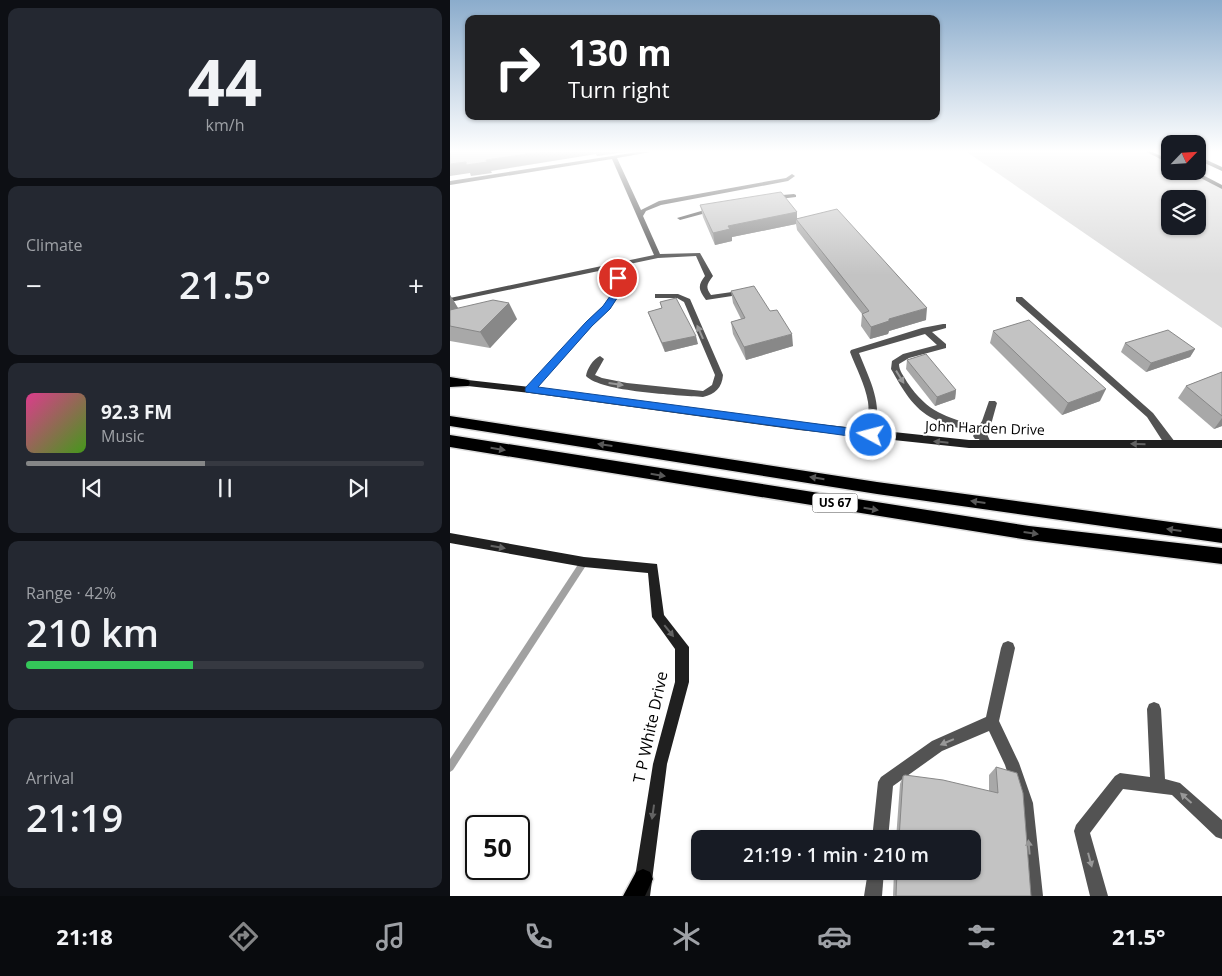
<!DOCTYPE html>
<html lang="en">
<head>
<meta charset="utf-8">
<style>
  body { margin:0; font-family:"Open Sans",sans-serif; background:#242831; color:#f1f3f6; height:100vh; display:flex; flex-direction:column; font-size:19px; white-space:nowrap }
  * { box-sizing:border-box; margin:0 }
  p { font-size:16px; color:#9ea1a6 }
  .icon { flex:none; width:28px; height:28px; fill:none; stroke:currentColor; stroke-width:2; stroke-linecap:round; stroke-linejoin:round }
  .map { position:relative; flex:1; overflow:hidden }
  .drawer { display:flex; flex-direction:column; gap:8px; padding:8px; background:#0d0f14; width:450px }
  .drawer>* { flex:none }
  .hud { position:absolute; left:15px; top:15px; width:475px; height:105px; border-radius:10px; box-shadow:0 1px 4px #0004; background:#202124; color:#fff; overflow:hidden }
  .needle { width:32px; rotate:65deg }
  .controls { position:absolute; left:711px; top:135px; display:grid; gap:10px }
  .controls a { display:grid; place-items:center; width:45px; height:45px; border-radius:10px; background:#171b24; box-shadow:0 1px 4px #0004; font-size:25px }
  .speed { position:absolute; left:15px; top:815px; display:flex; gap:10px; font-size:25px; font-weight:700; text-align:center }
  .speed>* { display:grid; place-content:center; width:65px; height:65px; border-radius:50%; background:#171b24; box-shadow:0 1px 4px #0004; line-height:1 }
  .speed .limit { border:2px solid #111; border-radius:8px; background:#fff; color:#111 }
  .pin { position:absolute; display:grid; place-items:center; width:42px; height:42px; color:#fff; margin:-21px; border:2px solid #fff; border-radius:50%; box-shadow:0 1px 5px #0007 }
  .me { position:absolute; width:55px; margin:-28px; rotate:277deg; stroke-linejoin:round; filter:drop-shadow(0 0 4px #0008) }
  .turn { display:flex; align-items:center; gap:18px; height:105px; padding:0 20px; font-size:22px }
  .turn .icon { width:65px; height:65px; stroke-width:2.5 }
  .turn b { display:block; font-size:35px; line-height:42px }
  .big { font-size:38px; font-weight:600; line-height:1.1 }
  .drawer .card { flex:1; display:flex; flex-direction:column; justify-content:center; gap:8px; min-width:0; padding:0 18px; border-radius:10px; background:#242831 }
  .drawer .dial { align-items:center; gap:0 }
  .dial b { font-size:65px; line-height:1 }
  .song { display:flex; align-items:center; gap:15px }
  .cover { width:60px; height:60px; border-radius:8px; background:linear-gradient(135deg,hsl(330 70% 55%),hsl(100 70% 35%)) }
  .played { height:5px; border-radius:2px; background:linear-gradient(90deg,#858687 45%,#363941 45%) }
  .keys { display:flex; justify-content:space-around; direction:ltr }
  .heat { display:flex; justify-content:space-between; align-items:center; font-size:28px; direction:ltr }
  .charge { height:8px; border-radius:4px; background:linear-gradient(90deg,#34c759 42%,#363941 0) }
  .trip { position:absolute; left:241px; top:830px; width:290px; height:50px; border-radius:10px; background:#171b24; box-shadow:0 1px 4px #0004; font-weight:600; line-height:50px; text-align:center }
  .menu { display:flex; height:80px; justify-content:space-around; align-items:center; background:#090b0e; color:#9ea1a6 }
  .menu .icon { width:35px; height:35px }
  .menu .active { color:#858687 }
  .menu b { font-size:22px; color:#f1f3f6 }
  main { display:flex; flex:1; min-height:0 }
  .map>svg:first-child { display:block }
  .green { fill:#dadada; fill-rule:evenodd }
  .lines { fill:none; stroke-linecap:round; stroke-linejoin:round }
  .stream { fill:#a1a1a1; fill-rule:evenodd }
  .primary-casing { stroke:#dbdbdb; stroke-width:3 }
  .highway-casing { stroke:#dbdbdb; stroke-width:3 }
  .lane { fill:#535353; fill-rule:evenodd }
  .secondary { fill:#202020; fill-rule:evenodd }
  .primary { fill:#000; fill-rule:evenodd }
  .highway { fill:#000; fill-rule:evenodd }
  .wall { fill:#a8a8a8 }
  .shaded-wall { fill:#888 }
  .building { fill:#c3c3c3; stroke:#888 }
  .oneway { fill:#989898 }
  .oneway2 { fill:#636363 }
  .oneway3 { fill:#595959 }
  .route { fill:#1a73e8; stroke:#114b97 }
  .labels { text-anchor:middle; stroke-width:4; stroke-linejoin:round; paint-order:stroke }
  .shield { fill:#fff; stroke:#4c4c4c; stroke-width:1 }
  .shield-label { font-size:12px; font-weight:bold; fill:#000 }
  .street-label { font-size:14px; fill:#000; stroke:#fff }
  .near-street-label { font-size:16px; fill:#000; stroke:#fff }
</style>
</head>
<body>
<main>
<section class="drawer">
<div class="card dial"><b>44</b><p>km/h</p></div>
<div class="card"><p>Climate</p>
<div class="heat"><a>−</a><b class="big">21.5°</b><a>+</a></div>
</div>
<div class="card">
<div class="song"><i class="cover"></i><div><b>92.3 FM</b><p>Music</p></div></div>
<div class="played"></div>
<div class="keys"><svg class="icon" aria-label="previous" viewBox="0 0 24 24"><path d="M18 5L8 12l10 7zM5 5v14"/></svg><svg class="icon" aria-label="pause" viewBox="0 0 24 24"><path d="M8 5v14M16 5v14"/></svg><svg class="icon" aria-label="next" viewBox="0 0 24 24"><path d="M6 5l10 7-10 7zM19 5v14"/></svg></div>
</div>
<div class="card"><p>Range · 42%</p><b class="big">210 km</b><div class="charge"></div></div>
<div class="card"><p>Arrival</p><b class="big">21:19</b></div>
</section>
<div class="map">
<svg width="772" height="896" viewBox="0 0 772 896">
  <rect width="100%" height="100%" fill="#fff"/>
  <path class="green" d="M514,150H695L720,162V171H740L772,187V328ZM720,199H748V226H720Z"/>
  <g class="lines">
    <path class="stream" d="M134,559L137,560L138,562L137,564L3,770L0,772V759L131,560Z"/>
    <g class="primary-casing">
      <path id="primary" d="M193,869L200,872L203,879L195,896H173L186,872Z"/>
    </g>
    <g class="highway-casing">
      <g id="highway">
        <path d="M0,377L18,380L20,383L18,386L0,387Z"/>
        <path d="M0,416L427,482L772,529V543L427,494L0,426Z"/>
        <path d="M0,435L579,526L772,548V564L579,540L0,447Z"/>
      </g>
    </g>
    <g class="lane">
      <path d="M201,150H212L167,158L191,210L209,201L336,178L342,174L345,176L338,181L211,205L196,211L193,216L210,254L250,253L263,276C257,284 255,287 261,295L282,292L286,294L282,296L256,300C249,290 247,286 255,276L246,256L208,258L170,266L173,289L160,309L142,326L83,392H77L75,390L77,388L136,322L154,305L165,289L163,268L0,302V298L204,255L162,159L0,185V181Z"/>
      <path d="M344,194L346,195V197L321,200L318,198L321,196Z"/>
      <path d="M265,207L267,208V210L230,220L227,218Z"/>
      <path d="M205,294H228L240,299L273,375C272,388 265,394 253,397C228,395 151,392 136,376C137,369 143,359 150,356L154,359L145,375L152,378L177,383L253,391L262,385L265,375L234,302L227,298H205Z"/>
      <path d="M566,297H572L703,413L725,442L726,445L725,448H717L697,417L566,301Z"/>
      <path d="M493,324H496V328L482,332L496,344V348L459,358L449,364C449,371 454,376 457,382C479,414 494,415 528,427L532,421L539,401H545L547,403L542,421L536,432L541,443L540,446H532L529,439H525L523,436L525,433C511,428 496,426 484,419C463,409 452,388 441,369L442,361L453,354L487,345L475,334L409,353C422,385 431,400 426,435L424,438H418C415,429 420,413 418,402C415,384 406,368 400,352L401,350L472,328Z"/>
      <path d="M558,641L563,643L565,648L549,721L569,763L583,803L593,896H575L567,803L555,765L539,731L492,751L443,786L438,839H422L428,782L431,777L482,741L536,717L551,648L553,643Z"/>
      <path d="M704,702L709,704L711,709L715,779L730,783L772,820V839L766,837L722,795L673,789L640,833L658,896H640L624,831L626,825L665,776L670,773L700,777L697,709L699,704Z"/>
      <path d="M418,871H434L432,896H414Z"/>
    </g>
    <g class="secondary">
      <path d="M693,150H698L720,160V164Z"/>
      <path d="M748,156L772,167V171L748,160Z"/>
      <path d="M737,171H745L772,185V189Z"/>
      <path d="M0,378L80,387L349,422L519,440H772V448H519L349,430L80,393L0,384Z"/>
      <path d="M0,533L134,557L207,564L214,615L239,647V682L217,764L200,896H182L203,764L225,682V649L202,617L198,573L134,567L0,543Z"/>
    </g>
    <use href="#primary" class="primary"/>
    <use href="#highway" class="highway"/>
  </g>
  <g class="wall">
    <path d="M250,205L347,212V218L476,320L439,331L438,334L420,339L411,326L412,314L347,230L346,224L282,237V241L265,245L253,217Z"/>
    <path d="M281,291L343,346L296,360L283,334L281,322L291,319L283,303Z"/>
    <path d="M0,295L8,308L67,319L40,348L0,341Z"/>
    <path d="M210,302L248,344L215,352L201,320L198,312L212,308Z"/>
    <path d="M543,331L650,401L612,415L540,343Z"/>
    <path d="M675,343L745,349L740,357L696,372L671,352Z"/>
    <path d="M457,360L506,390L505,399L485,406L456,369Z"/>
    <path d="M772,372V426L764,429L728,398L736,386Z"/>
    <path d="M546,767L581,896H443L444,871H522V839H446L450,784L453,776L539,791V775Z"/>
  </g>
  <g class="shaded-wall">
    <path d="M104,150H144L146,154L41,171L42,173L21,176L20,173L0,176V164L36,160Z"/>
    <path d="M144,150H182V151L147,156Z"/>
    <path d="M347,212V220L346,219V224L282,237V241L265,245L263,233L278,226Z"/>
    <path d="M0,295L8,308L0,315Z"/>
    <path d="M59,303L67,319L40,348L30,332Z"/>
    <path d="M477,308L476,320L439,331L438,334L420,339L421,327L439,319Z"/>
    <path d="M342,334L343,346L296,360L294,347Z"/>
    <path d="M246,336L248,344L215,352L212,343Z"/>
    <path d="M745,349L740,357L696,372L701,363Z"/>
    <path d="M656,389L650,401L612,415L618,403Z"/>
    <path d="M506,390L505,399L485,406L487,397Z"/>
    <path d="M772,418V426L764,429Z"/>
  </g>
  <g class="building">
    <path d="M0,150H104L36,160L37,162L16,165V162L0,164Z"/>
    <path d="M331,192L347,212L278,226L280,229L263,233L250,205Z"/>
    <path d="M387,209L477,308L439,319V321L421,327L412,314L419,311L346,219Z"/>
    <path d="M304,286L320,311L327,310L342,334L294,347L281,322L295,318L281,291Z"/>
    <path d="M226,298L246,336L212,343L198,312L212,308L210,302Z"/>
    <path d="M43,300L59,303L30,332L0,326V310Z"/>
    <path d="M579,320L656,389L618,403L543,331Z"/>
    <path d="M718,330L745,349L701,363L675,343Z"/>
    <path d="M476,354L506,390L487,397L457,360Z"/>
    <path d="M772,372V416L736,386Z"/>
    <path d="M546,767L567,773L573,793L581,896H446L447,871H522V839H449L453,776L455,775L493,780L548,793Z"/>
  </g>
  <defs><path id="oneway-solid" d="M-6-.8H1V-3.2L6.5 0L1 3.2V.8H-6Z" transform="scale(1.25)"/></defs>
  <g class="oneway">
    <use href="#oneway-solid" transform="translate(250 332) rotate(-114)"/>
    <use href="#oneway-solid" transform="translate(450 377) rotate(58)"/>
    <use href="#oneway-solid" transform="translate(166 384) rotate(8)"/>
    <use href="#oneway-solid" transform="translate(497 742) rotate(157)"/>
    <use href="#oneway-solid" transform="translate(736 798) rotate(-138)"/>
    <use href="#oneway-solid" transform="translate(579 847) rotate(-95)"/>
    <use href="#oneway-solid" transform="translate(640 860) rotate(75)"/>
  </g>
  <g class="oneway2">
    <use href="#oneway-solid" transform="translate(491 442) rotate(-174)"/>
    <use href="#oneway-solid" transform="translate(688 444) rotate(-179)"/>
    <use href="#oneway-solid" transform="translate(48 547) rotate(10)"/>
    <use href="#oneway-solid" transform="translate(219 631) rotate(51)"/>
    <use href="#oneway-solid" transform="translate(203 812) rotate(98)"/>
  </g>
  <g class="oneway3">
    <use href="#oneway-solid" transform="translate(155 445) rotate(-172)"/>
    <use href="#oneway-solid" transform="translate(48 449) rotate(9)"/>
    <use href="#oneway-solid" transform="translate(208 475) rotate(9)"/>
    <use href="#oneway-solid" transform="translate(367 478) rotate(-171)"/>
    <use href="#oneway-solid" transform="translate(528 502) rotate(-172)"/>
    <use href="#oneway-solid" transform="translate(421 509) rotate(9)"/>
    <use href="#oneway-solid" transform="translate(724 530) rotate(-172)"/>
    <use href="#oneway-solid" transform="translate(581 533) rotate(8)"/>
  </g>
  <linearGradient id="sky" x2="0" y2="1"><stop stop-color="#8baccc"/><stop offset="0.55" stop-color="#fff"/><stop offset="1" stop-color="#fff" stop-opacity="0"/></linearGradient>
  <rect width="772" height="275" fill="url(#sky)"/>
  <path class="route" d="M165,276L172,278L173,289L160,309L142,326L88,387L421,431L427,435L425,438L421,439L76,392L75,390L76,387L136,322L153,306L165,289Z"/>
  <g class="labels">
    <rect class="shield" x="362.5" y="493.5" width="45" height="19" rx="4"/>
    <g class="shield-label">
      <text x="385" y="507">US 67</text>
    </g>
    <g class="street-label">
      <text transform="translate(535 428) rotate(2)" y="5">John Harden Drive</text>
    </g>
    <g class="near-street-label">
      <text transform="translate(200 727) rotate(-78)" y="6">T P White Drive</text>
    </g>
  </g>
</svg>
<div class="controls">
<a><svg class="needle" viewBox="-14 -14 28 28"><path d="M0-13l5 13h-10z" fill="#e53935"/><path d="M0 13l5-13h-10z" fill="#9ea1a6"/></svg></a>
<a><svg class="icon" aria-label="layers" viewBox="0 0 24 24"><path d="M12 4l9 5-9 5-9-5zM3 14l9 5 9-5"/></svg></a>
</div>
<div class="speed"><div class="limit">50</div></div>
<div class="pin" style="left:168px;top:278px;background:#d93025"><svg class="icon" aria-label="arrive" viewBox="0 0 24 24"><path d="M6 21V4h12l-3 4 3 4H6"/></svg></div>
<svg class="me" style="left:421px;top:435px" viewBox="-20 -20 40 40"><circle r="17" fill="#1a73e8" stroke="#fff" stroke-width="3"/><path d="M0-11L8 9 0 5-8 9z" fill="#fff"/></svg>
<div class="trip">21:19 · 1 min · 210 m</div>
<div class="hud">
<div class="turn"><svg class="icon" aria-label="right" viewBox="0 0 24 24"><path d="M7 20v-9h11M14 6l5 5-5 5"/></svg><div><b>130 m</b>Turn right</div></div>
</div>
</div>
</main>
<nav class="menu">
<b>21:18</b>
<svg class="icon active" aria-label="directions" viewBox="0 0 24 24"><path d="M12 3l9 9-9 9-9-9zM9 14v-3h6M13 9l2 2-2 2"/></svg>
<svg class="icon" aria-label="music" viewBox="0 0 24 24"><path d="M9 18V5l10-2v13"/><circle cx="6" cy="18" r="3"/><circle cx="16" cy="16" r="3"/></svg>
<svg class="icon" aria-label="phone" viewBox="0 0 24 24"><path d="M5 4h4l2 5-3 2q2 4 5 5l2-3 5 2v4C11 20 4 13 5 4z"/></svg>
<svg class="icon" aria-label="climate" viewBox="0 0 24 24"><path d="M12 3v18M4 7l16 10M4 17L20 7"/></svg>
<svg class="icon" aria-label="car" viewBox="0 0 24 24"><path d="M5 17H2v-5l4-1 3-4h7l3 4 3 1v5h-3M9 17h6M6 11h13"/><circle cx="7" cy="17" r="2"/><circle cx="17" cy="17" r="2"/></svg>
<svg class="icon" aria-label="filters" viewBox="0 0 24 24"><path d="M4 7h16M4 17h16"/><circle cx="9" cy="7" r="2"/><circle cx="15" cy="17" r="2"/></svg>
<b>21.5°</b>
</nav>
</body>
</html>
